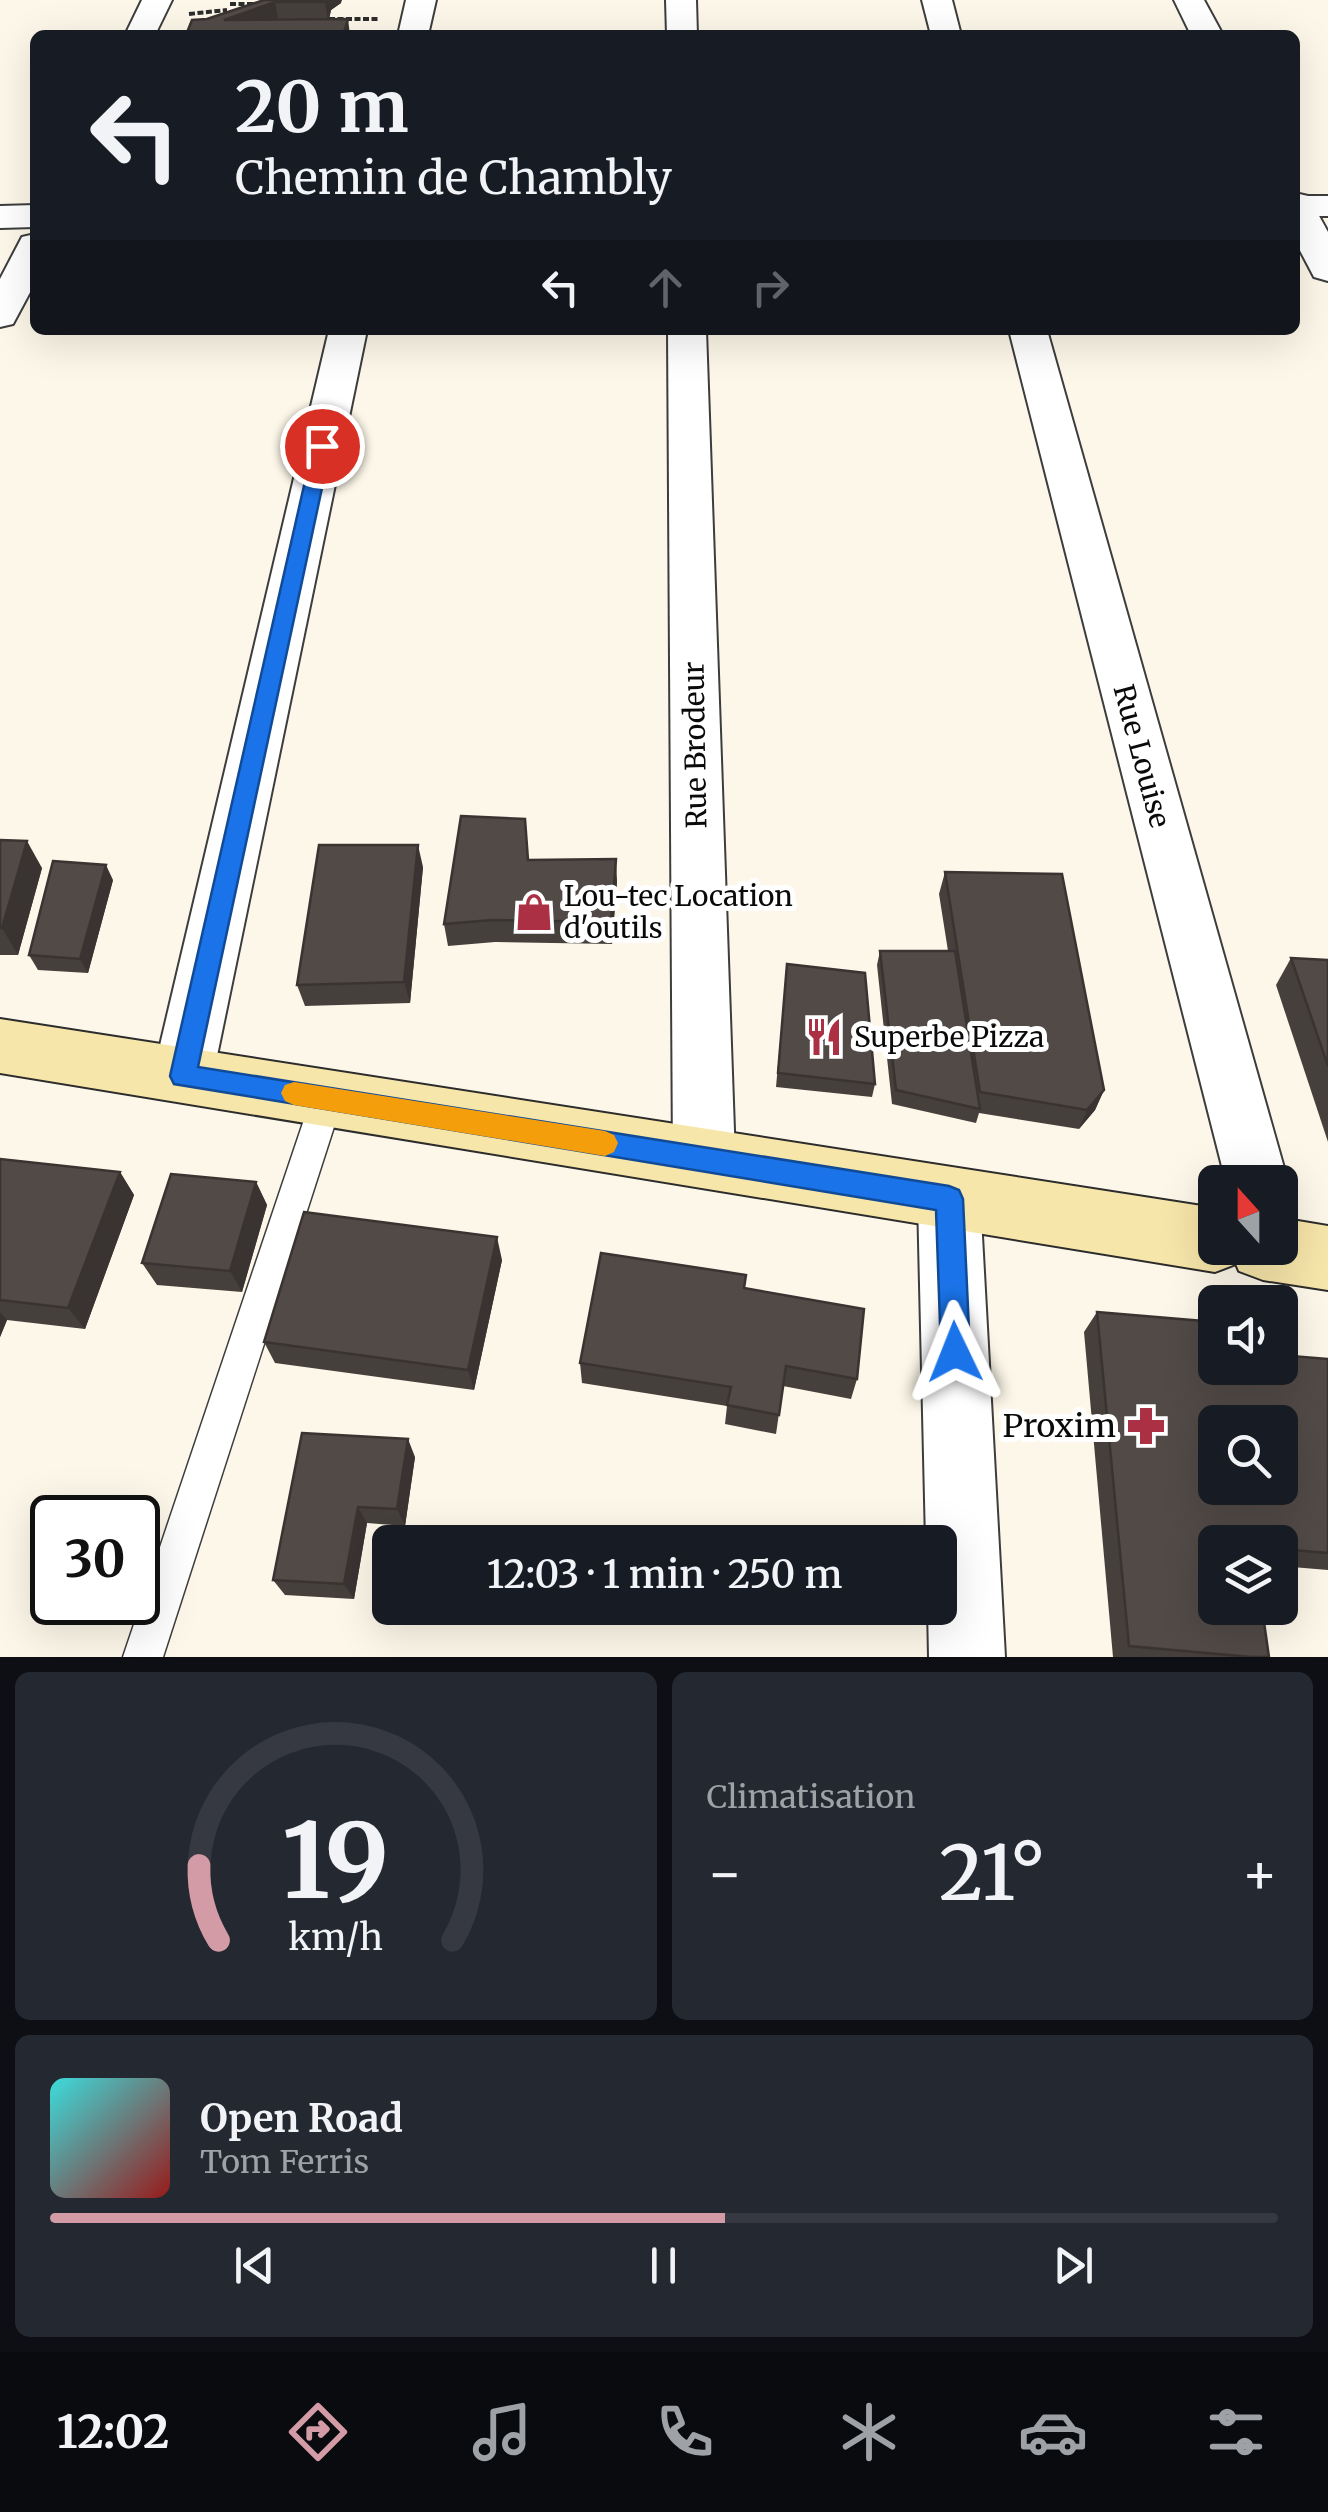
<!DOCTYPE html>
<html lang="fr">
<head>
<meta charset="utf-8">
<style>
  body { margin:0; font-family:Merriweather,serif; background:#242831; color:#f1f3f6; height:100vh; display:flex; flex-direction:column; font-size:38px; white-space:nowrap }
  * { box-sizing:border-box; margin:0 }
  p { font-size:32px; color:#9ea1a6 }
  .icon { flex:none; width:55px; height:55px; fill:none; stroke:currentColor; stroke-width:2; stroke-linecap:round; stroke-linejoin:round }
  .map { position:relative; height:1657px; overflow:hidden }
  .drawer { display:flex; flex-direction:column; gap:15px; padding:15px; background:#0d0f14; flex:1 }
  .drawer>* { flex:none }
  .banner { position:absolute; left:30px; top:30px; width:1270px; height:305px; border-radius:15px; box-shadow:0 10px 40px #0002; background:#171b24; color:#f1f3f6; overflow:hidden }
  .needle { width:65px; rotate:339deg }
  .controls { position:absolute; left:1198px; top:1165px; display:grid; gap:20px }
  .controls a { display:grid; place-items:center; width:100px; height:100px; border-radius:15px; background:#171b24; box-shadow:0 10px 40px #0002; font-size:50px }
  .speed { position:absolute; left:30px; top:1495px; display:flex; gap:20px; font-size:50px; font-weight:700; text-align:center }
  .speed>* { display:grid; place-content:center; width:130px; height:130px; border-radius:50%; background:#171b24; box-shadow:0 10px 40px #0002; line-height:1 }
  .speed .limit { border:5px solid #111; border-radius:15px; background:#fff; color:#111 }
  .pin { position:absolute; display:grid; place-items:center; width:85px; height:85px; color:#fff; margin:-42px; border:5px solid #fff; border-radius:50%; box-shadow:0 2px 10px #0007 }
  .me { position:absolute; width:110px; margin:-55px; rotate:358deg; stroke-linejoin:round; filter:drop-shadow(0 0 8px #0008) }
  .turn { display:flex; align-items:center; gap:35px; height:210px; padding:0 40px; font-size:45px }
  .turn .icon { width:130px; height:130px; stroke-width:2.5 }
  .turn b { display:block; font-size:70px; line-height:85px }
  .lanes { display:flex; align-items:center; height:95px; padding:0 40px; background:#0003; justify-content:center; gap:50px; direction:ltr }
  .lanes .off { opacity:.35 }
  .big { font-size:75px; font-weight:600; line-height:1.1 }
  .drawer .widget { flex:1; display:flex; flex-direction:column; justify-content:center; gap:15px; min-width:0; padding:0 35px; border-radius:15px; background:#242831 }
  .drawer .dial { align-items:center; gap:0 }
  .dial svg { height:260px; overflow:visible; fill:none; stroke:#363941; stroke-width:7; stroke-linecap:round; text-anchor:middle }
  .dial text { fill:#f1f3f6; stroke:none }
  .song { display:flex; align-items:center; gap:30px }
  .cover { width:120px; height:120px; border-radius:15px; background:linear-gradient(135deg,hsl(180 70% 55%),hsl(0 70% 35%)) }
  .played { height:10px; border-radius:5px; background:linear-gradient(90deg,#d29ba5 55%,#363941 55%) }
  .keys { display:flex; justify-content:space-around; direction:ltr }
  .heat { display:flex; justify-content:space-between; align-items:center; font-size:55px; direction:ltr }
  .drawer .tiles { flex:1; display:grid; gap:15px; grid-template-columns:1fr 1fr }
  .widget:last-child { grid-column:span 2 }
  .trip { position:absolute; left:372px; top:1525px; width:585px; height:100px; border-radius:15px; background:#171b24; box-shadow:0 10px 40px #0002; font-weight:600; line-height:100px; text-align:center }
  .dock { display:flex; height:160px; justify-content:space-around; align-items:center; background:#090b0e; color:#9ea1a6 }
  .dock .icon { width:70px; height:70px }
  .dock .on { color:#d29ba5 }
  .dock b { font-size:45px; color:#f1f3f6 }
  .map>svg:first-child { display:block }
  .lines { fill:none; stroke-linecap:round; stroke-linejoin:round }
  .service-casing { stroke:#3d3d3d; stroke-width:3 }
  .minor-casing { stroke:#3d3d3d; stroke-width:4 }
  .tertiary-casing { stroke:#3d3d3d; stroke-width:4 }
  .secondary-casing { stroke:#2c2c2c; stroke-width:4 }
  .path { stroke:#2c2c2c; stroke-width:4; stroke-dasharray:6 2.5; stroke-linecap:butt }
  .service { fill:#fff; fill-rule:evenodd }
  .minor { fill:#fff; fill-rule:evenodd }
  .tertiary { fill:#fff; fill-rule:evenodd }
  .secondary { fill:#f7e6a9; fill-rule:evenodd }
  .wall { fill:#46403d }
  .shaded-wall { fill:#393432 }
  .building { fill:#514a47; stroke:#393432; stroke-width:2.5; fill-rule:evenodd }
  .route { fill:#1a73e8; stroke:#114b97; stroke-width:2.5 }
  .slow { fill:#f59e0b }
  .labels { text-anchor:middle; stroke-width:10; stroke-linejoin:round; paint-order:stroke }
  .street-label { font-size:28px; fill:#0a0a0a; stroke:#fff }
  .poi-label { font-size:28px; fill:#0a0a0a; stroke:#fff; text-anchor:start }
  .near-poi-label { font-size:32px; fill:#0a0a0a; stroke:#fff; text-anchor:end }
</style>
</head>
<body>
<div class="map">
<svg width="1328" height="1657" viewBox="0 0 1328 1657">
  <rect width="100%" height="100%" fill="#fdf7e9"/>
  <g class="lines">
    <g class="service-casing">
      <path id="service" d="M327,1085L338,1089L343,1099L163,1657H123L311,1099L316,1089Z"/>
    </g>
    <g class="minor-casing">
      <g id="minor">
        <path d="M142,0H172L155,35H125Z"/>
        <path d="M406,0H436L428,35H398Z"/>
        <path d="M666,0H696L697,35H667Z"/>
        <path d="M922,0H952L961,35H931Z"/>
        <rect x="1295" y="196" width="33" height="20"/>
        <path d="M35,205V227L0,228V206Z"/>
        <path d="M35,234V283L13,324L0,327V279L22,237Z"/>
        <path d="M329,330H367L213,1075L204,1094L183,1101L162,1094L153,1075Z"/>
        <path d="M668,330H706L735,1159L726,1179L704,1187L682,1179L673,1159Z"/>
        <path d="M1009,330H1047L1288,1182L1280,1200V1182H1226Z"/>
        <path d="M949,1170L971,1178L980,1199L1005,1657H929L928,1608H940V1542H926L918,1199L927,1178Z"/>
      </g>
    </g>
    <g class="tertiary-casing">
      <g id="tertiary">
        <path d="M1174,0H1204L1223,35H1191Z"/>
        <path d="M1295,193L1308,196L1328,232V281L1314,277L1295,241Z"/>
      </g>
    </g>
    <g class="secondary-casing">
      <path id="secondary" d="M0,1019L1215,1208V1248H1280V1218L1328,1226V1290L1263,1280L1239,1271L1236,1264L1215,1272L0,1073Z"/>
    </g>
    <g class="path">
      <path d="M230,4H258"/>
      <path d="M189,14L227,10"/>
      <path d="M329,19H378"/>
    </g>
    <use href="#service" class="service"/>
    <use href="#minor" class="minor"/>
    <use href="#tertiary" class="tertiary"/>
    <use href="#secondary" class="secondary"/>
  </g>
  <g class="wall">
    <path d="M264,0L341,3L331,10L329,20L207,19Z"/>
    <path d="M0,840L42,868L18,955H0Z"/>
    <path d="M529,860L617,881L612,944L495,942L448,946L444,924Z"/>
    <path d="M423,867L410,1003L305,1006L297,985Z"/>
    <path d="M945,872L1104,1090L1095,1110L1079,1129L979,1113L976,1123L892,1104L877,965L880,951H948L939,894Z"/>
    <path d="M113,880L88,973L38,970L29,955Z"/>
    <path d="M1291,958L1328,960V1142L1276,985Z"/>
    <path d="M787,964L875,1084L872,1097L776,1087Z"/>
    <path d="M0,1159L120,1172L134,1195L85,1329L7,1320L0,1337Z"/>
    <path d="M256,1182L267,1205L242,1292L157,1285L142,1263Z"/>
    <path d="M502,1260L474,1390L275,1363L264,1342Z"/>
    <path d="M744,1288L857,1379L851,1399L783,1386L776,1434L725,1424L727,1406L582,1383L580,1363Z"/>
    <path d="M1097,1312L1215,1368L1328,1359V1570L1280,1566V1542H1215L1269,1657H1113L1084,1332Z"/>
    <path d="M415,1457L405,1526L367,1523L354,1599L285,1595L273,1580Z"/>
  </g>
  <g class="shaded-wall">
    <path d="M325,0H342L341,3L331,10L328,23Z"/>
    <path d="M275,2L279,23L224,20Z"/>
    <path d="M348,19L350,35H343Z"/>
    <path d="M27,841L42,868L18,955L2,928Z"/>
    <path d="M418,845L423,867L410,1003L404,982Z"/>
    <path d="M616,859L617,881L612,944L611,922Z"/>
    <path d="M106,865L113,880L88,973L80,959Z"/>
    <path d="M1104,1090L1095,1110L1079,1129L1087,1110Z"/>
    <path d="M120,1172L134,1195L85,1329L68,1308Z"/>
    <path d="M256,1182L267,1205L242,1292L230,1271Z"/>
    <path d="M497,1237L502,1260L474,1390L468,1370Z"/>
    <path d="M0,1312L7,1320L0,1337Z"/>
    <path d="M408,1439L415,1457L405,1526L397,1509Z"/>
    <path d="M358,1507L367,1523L354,1599L344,1584Z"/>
  </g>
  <g class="building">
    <path d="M264,0H325V2H275L224,20L348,19L343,35H186L192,20L207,19Z"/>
    <path d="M461,816L525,819L528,860L616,859L611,922L492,920L444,924Z"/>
    <path d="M0,840L27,841L2,928H0Z"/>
    <path d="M319,845H418L404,982L297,985Z"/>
    <path d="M53,861L106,865L80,959L29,955Z"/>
    <path d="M945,872L1062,874L1104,1090L1087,1110L980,1092Z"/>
    <path d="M880,951H955L980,1109L896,1090Z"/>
    <path d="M1291,958L1328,960V1066Z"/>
    <path d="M787,964L865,973L875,1084L778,1073Z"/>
    <path d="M0,1159L120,1172L68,1308L0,1300Z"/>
    <path d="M171,1174L256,1182L230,1271L142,1263Z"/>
    <path d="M304,1212L497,1237L468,1370L264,1342Z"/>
    <path d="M601,1253L746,1275L744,1288L864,1309L857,1379L786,1366L779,1415L727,1405L731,1387L580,1363Z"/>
    <path d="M1097,1312L1215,1322V1368H1280V1355L1328,1359V1553L1280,1549V1542H1215V1608H1262L1269,1657H1251L1129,1646ZM1215,1422H1280V1488H1215Z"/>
    <path d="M302,1433L408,1439L397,1509L358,1507L344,1584L273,1580Z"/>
  </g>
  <path class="route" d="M322,441L331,446L198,1067L949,1186L959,1190L963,1199L970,1352L966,1362L955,1366L945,1362L941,1352L936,1210L174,1084L170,1076L313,446Z"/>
  <path class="slow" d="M294,1082L605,1131L614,1135L618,1143L614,1152L605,1156L294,1105L285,1101L281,1093L285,1085Z"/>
  <defs>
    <g id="shop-bare" transform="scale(3)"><path d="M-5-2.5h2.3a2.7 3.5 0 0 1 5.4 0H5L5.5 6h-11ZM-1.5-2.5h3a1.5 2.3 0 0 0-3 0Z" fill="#ab3043" stroke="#fff" stroke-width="2.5" paint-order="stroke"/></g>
    <g id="restaurant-bare" transform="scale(3)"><path d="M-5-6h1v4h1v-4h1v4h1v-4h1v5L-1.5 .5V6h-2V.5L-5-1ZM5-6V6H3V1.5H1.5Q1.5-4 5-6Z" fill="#ab3043" stroke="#fff" stroke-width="2.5" paint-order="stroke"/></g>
    <g id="pharmacy-bare" transform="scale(3)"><path d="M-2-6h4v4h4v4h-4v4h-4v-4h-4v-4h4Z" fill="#ab3043" stroke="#fff" stroke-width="2.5" paint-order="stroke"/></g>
  </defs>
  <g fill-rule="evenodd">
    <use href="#shop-bare" x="534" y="912"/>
    <use href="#restaurant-bare" x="824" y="1037"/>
    <use href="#pharmacy-bare" x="1146" y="1426"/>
  </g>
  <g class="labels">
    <g class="street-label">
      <text transform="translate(695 745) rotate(-91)" y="10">Rue Brodeur</text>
      <text transform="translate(1142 756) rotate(75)" y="10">Rue Louise</text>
    </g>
    <g class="poi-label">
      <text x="564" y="906">Lou-tec Location<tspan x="564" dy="32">d'outils</tspan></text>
      <text x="854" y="1047">Superbe Pizza</text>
    </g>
    <g class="near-poi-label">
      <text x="1116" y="1437">Proxim</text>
    </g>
  </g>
</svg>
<div class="controls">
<a><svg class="needle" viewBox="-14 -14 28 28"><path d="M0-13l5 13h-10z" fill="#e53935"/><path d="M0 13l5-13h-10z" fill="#9ea1a6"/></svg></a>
<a><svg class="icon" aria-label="sound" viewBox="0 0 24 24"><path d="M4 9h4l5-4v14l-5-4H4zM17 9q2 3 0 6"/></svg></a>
<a><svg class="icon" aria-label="search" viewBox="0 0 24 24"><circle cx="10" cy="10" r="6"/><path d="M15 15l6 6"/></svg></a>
<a><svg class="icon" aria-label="layers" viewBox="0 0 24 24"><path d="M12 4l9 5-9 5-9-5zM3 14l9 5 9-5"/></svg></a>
</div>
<div class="speed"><div class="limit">30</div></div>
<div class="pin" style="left:322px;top:446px;background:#d93025"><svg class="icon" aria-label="arrive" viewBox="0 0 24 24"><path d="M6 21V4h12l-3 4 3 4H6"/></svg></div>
<svg class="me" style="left:955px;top:1352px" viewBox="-20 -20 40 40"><path d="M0-17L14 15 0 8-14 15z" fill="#1a73e8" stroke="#fff" stroke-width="4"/></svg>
<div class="trip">12:03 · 1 min · 250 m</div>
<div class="banner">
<div class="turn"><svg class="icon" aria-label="left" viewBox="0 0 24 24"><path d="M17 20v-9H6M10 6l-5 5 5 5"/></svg><div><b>20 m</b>Chemin de Chambly</div></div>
<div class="lanes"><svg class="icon" aria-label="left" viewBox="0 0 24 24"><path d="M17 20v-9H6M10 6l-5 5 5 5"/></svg><svg class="icon off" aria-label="ahead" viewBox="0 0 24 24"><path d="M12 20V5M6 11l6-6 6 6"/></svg><svg class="icon off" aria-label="right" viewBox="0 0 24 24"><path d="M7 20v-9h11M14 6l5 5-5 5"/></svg></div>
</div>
</div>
<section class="drawer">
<div class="tiles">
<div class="widget dial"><svg viewBox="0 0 100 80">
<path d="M14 69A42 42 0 1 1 86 69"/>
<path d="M14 69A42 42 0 0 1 8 46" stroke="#d29ba5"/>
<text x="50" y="56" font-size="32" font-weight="700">19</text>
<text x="50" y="72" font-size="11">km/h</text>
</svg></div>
<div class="widget"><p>Climatisation</p>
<div class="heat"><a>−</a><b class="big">21°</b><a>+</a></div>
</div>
<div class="widget">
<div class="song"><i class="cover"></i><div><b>Open Road</b><p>Tom Ferris</p></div></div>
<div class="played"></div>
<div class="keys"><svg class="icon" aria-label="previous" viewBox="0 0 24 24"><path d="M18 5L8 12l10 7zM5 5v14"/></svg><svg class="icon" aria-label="pause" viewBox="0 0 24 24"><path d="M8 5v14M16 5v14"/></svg><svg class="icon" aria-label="next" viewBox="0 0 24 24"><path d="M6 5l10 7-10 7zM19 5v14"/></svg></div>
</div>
</div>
</section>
<nav class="dock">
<b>12:02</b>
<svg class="icon on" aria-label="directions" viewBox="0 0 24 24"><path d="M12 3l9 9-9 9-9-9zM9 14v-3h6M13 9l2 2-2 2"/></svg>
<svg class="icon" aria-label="music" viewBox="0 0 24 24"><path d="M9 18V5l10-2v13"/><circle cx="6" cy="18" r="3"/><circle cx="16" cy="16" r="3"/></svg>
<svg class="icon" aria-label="phone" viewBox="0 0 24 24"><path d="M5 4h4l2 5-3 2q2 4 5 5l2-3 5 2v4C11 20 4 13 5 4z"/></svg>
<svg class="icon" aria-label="climate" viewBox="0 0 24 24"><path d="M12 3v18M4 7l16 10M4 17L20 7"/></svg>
<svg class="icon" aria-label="car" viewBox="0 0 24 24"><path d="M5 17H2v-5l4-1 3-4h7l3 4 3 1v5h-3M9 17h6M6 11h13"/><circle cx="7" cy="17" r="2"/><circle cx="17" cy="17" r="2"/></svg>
<svg class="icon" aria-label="filters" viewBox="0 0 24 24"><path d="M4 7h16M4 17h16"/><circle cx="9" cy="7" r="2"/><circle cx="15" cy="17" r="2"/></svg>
</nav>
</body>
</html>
